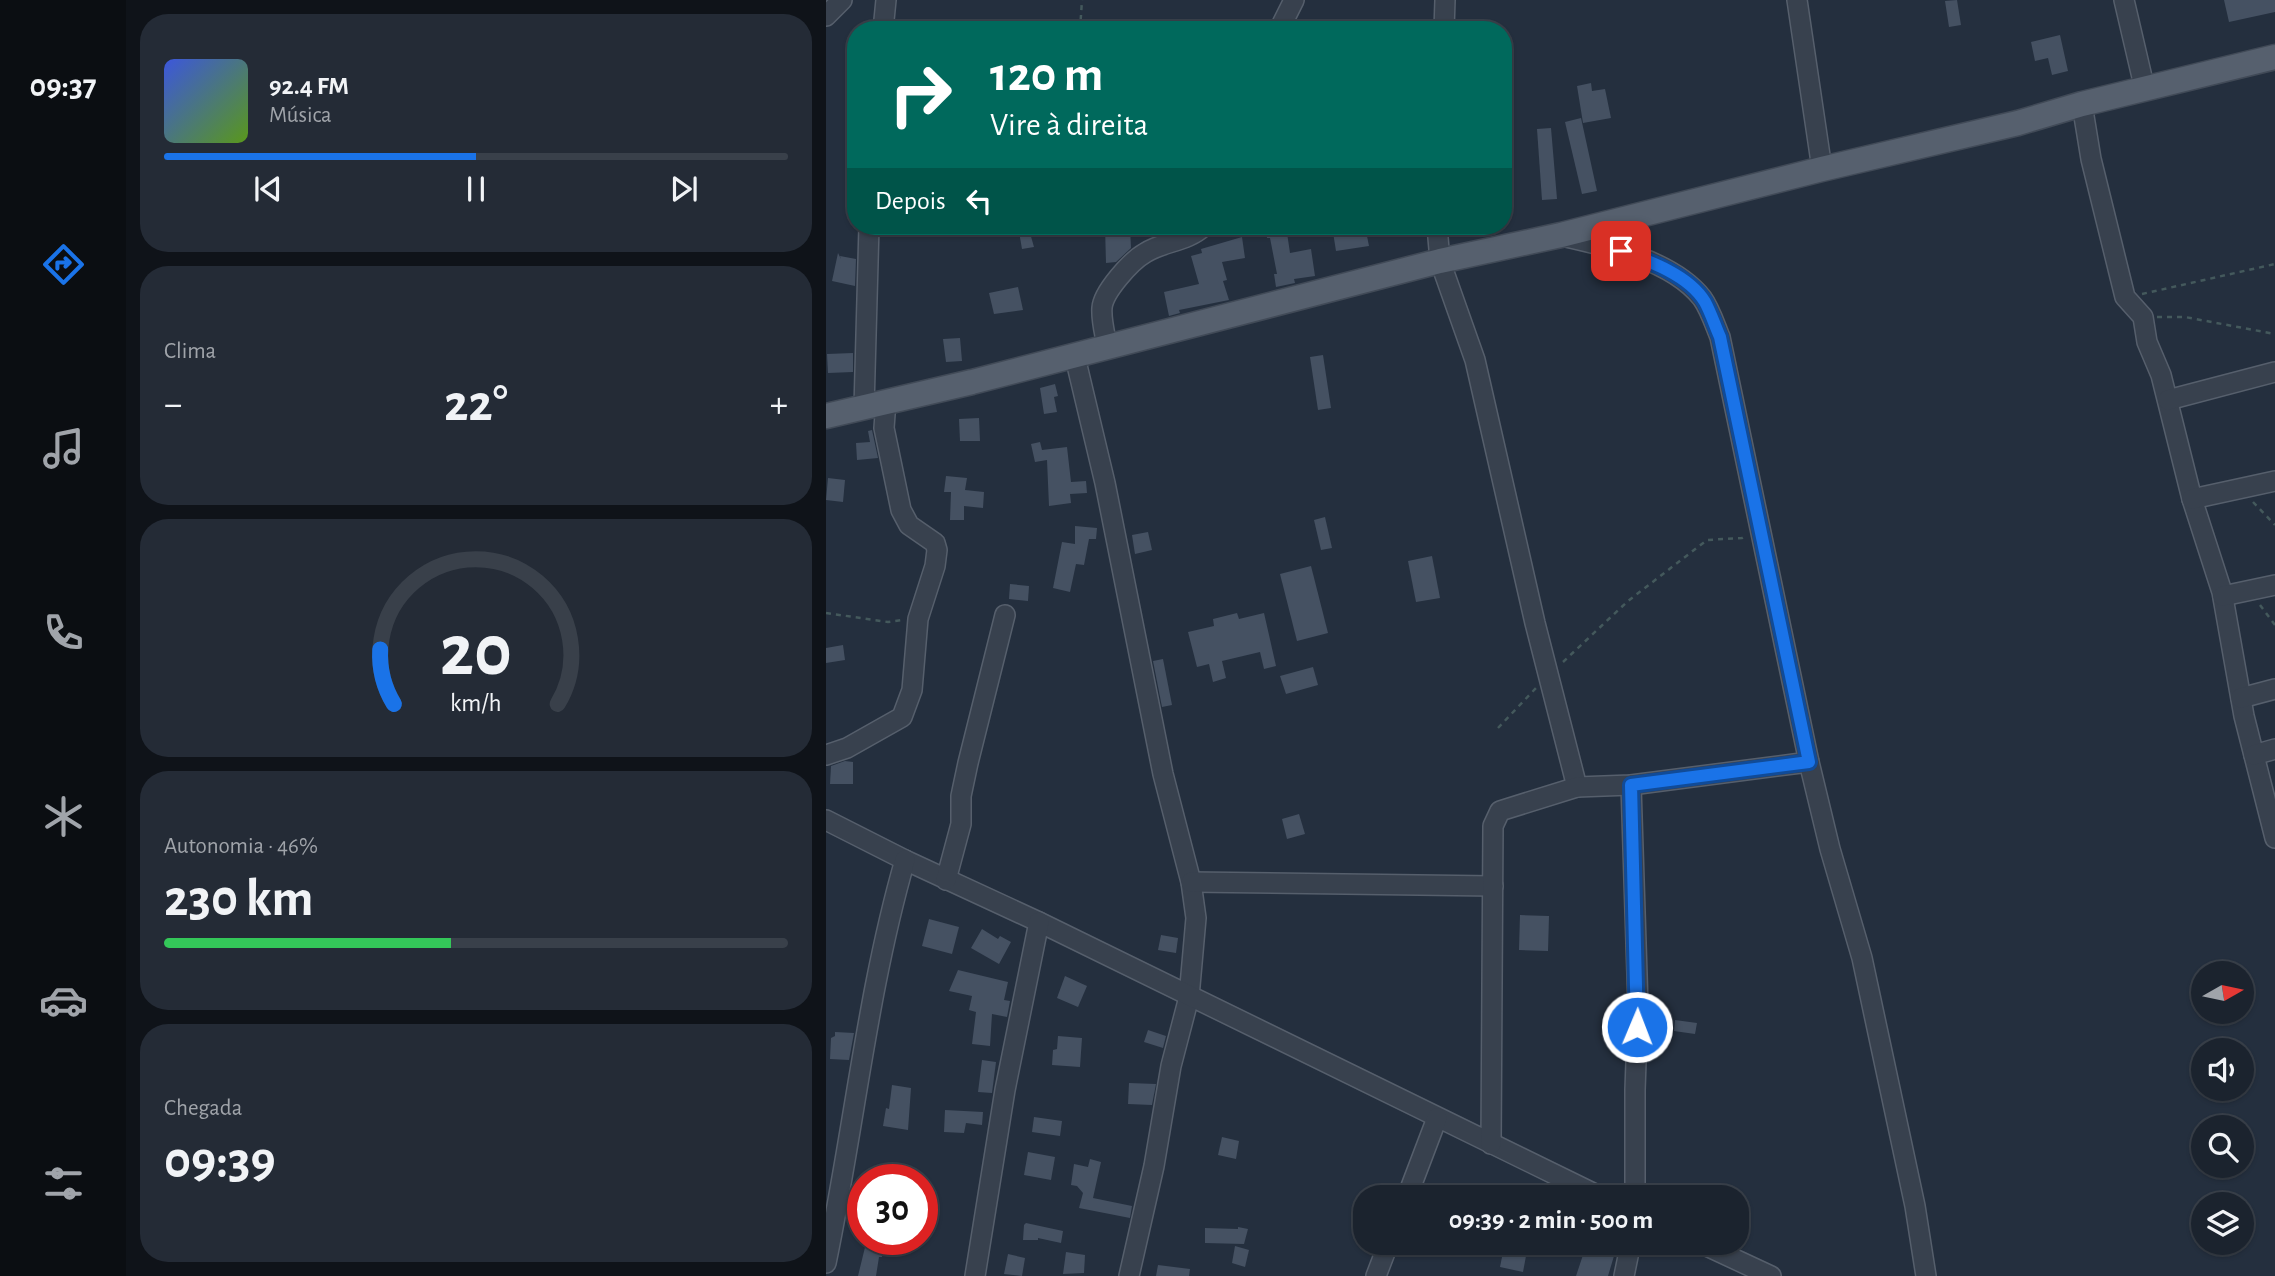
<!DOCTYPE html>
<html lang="pt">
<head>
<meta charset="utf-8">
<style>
  body { margin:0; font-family:"Alegreya Sans",sans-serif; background:#242b36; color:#f1f3f6; height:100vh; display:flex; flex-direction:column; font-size:26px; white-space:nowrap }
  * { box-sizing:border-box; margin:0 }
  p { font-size:23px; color:#a0a4aa }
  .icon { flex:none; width:38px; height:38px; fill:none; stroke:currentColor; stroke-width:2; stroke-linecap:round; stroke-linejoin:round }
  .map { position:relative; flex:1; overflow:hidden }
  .drawer { display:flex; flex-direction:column; gap:14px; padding:14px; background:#0f1319; width:700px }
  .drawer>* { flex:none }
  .hud { position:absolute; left:21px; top:21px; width:665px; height:214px; border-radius:28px; box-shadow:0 2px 5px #0004,0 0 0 2px #39404a; background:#00695c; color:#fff; overflow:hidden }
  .needle { width:46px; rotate:81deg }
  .fabs { position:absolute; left:1365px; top:961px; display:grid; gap:14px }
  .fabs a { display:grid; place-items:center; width:63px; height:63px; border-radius:50%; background:#1b232e; box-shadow:0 2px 5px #0004,0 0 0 2px #39404a; font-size:35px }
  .speed { position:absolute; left:21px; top:1164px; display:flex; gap:14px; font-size:35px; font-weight:700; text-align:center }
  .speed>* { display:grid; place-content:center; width:91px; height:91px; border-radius:50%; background:#1b232e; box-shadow:0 2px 5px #0004,0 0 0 2px #39404a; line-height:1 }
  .speed .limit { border:10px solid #d22; background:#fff; color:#111 }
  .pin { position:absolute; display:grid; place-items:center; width:60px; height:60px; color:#fff; margin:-30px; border-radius:14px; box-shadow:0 4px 10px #0006 }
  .me { position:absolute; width:77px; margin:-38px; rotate:1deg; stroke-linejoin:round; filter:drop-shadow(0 0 5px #0008) }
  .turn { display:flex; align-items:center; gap:24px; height:147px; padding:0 28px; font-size:32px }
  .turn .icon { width:91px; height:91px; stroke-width:2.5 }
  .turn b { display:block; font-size:49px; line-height:60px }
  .then { display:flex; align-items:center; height:66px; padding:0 28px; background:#0003; gap:14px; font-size:26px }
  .big { font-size:52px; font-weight:700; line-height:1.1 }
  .drawer .card { flex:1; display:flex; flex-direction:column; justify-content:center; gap:10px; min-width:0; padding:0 24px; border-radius:28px; background:#242b36 }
  .drawer .dial { align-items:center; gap:0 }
  .dial svg { height:182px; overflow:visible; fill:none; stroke:#39404a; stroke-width:7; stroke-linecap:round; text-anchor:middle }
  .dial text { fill:#f1f3f6; stroke:none }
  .song { display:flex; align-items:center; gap:21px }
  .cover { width:84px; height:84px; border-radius:10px; background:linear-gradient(135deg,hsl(230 70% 55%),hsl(90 70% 35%)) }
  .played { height:7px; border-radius:4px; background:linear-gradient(90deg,#1a73e8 50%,#39404a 50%) }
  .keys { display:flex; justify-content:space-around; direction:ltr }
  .heat { display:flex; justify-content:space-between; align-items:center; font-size:38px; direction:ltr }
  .charge { height:10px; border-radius:5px; background:linear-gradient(90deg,#34c759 46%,#39404a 0) }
  .trip { position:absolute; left:527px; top:1185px; width:396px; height:70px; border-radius:28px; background:#1b232e; box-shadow:0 2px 5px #0004,0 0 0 2px #39404a; font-weight:700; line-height:70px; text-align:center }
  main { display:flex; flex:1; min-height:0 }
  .menu { display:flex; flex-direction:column; width:126px; justify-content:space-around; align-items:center; background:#0b0e12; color:#a0a4aa }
  .menu .icon { width:49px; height:49px }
  .menu .current { color:#1a73e8 }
  .menu b { font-size:32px; color:#f1f3f6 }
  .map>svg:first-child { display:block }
  .building { fill:#455162 }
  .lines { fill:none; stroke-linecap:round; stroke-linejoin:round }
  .minor-casing { stroke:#565f6c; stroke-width:22 }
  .major-casing { stroke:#414a57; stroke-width:27 }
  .path { stroke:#44595c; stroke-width:2.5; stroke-dasharray:5 5; stroke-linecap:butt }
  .minor { stroke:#38414e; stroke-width:19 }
  .major { stroke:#56606e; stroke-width:24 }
  .route-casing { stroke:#114b97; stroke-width:18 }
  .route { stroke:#1a73e8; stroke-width:12 }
</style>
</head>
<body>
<main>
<nav class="menu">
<b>09:37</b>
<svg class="icon current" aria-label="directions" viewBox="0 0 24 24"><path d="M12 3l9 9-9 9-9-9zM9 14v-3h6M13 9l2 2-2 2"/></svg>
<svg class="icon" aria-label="music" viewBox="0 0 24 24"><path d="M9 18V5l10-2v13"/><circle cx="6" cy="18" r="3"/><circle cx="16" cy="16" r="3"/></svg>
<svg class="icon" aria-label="phone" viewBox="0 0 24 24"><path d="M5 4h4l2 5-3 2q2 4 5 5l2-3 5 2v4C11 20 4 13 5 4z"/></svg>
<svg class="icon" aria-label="climate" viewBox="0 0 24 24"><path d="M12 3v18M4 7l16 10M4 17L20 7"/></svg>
<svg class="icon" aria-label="car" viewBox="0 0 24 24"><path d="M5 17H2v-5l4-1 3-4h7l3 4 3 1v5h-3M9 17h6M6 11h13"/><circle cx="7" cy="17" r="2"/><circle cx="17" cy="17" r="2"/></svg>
<svg class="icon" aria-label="filters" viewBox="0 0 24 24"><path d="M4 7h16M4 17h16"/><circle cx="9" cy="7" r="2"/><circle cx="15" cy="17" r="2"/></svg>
</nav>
<section class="drawer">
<div class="card">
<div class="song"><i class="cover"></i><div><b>92.4 FM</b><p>Música</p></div></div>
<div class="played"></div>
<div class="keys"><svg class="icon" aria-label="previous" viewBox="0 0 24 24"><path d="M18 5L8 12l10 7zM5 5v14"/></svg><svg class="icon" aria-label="pause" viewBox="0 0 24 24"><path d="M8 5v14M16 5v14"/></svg><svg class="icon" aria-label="next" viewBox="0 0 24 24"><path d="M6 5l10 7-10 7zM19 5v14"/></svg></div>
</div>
<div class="card"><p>Clima</p>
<div class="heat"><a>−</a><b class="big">22°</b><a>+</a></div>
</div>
<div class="card dial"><svg viewBox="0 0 100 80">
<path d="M14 69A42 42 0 1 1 86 69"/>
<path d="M14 69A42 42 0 0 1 8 45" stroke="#1a73e8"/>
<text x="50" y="56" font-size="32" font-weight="700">20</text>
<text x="50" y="72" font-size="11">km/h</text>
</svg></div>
<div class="card"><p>Autonomia · 46%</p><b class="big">230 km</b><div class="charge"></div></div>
<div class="card"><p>Chegada</p><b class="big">09:39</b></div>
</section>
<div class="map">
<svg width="1449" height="1276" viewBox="0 0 1449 1276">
  <rect width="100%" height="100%" fill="#242f3e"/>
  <g class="building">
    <path d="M1131,0L1135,25L1123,27L1119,1Z"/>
    <path d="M1398,0H1449V12L1403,22Z"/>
    <path d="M1234,35L1242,71L1226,75L1222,58L1209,61L1205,42Z"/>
    <path d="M765,83L766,91L779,89L785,118L757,123L751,86Z"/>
    <path d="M755,118L771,191L756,194L739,122Z"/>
    <path d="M725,128L731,199L716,200L711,129Z"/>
    <path d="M192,226H202L208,247L196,249Z"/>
    <path d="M279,226H304L305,248L290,262L280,263Z"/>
    <path d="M440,226H460L464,253L485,249L489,276L468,279L469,283L450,287L448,274H451L444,238H441Z"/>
    <path d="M506,226H539L543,246L510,251Z"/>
    <path d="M416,237L419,258L396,262L401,280L397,281L403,300L353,310L354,313L343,316L338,292L373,284L365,256L376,253L375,249Z"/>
    <path d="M12,253L15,259L14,256L30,259L29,286L6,281Z"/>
    <path d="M192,287L197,310L168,314L163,293Z"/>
    <path d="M134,338L136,361L120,362L117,339Z"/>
    <path d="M27,353V372L2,373L1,354Z"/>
    <path d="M497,355L505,408L492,410L484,357Z"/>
    <path d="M229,384L232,396L228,397L231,412L218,414L214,388Z"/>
    <path d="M153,418L154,441H134L133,419Z"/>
    <path d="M46,430L52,458L31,460L30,443L44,442L42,431Z"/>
    <path d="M214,442L216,450L241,447L245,482L260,481L261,493L244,494L245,503L223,506L221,460L209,462L205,444Z"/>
    <path d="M120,476L141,478L139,490L158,492L157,508L138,506V520H124L125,492H118Z"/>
    <path d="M2,478L19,480L17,502L0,500Z"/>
    <path d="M499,517L506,548L495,550L488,520Z"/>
    <path d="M249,526L271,528L270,539H263L258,565L250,564L244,592L227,588L236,542L249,544Z"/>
    <path d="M322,532L326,550L309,554L306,535Z"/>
    <path d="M606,556L614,598L590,602L582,561Z"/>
    <path d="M485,566L502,633L471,641L454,574Z"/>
    <path d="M184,584L203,586L202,601L183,599Z"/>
    <path d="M411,613L413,619L438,613L450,666L438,669L434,652L396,661L400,678L387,682L383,664L371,667L362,632L388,626L387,619Z"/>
    <path d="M17,645L19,660L0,663V648Z"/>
    <path d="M337,659L346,705L336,707L327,661Z"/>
    <path d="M487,667L492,685L460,694L454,676Z"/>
    <path d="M19,761L27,762V784H4L5,766Z"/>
    <path d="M473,814L479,834L461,839L456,819Z"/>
    <path d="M694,915L723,916L722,951L693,950Z"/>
    <path d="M103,919L133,927L126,954L96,946Z"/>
    <path d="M156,929L172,939L174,936L185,942L173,964L145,948Z"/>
    <path d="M335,935L352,938L350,953L332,950Z"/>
    <path d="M132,970L182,982L178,1000L184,1001L181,1017L166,1014L164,1046L146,1044L150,1012L143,1010L146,996L123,991Z"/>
    <path d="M239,976L261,986L252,1007L231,998Z"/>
    <path d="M849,1020L871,1023L869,1034L848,1031Z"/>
    <path d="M322,1030L340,1036L337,1048L318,1042Z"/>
    <path d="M9,1032L28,1033L23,1060L4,1059L5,1038L9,1036Z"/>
    <path d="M232,1036L256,1038L254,1067L226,1065L227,1050L231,1049Z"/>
    <path d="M156,1060L170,1062L166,1093L152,1092Z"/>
    <path d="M303,1083L330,1084L326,1105L302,1104Z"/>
    <path d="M66,1085L85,1088L82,1130L57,1126L60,1108L63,1109Z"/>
    <path d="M119,1110L157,1112L156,1125L140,1123L138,1133L118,1132Z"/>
    <path d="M208,1117L236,1121L234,1136L206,1132Z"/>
    <path d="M396,1137L413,1141L410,1159L392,1155Z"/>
    <path d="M202,1152L229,1157L225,1180L198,1175Z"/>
    <path d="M264,1159L275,1162L267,1198L306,1206L304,1218L253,1208L257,1193L251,1186L245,1185L248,1164L262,1167Z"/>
    <path d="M56,1168L94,1173L93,1180H55Z"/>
    <path d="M200,1223L237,1231L235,1243L212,1238V1240H197L198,1225Z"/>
    <path d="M412,1227L422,1229L418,1244L379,1243V1228L412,1229Z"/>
    <path d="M41,1239H60L56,1257H53L50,1276H32Z"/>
    <path d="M409,1246L423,1250L419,1267L406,1263Z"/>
    <path d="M769,1249L788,1256L782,1276H750L758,1252L767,1255Z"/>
    <path d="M240,1252L259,1255L258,1273L237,1274Z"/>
    <path d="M677,1252L700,1256L697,1272L674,1267Z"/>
    <path d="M182,1254L199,1258L196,1276L178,1274Z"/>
    <path d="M332,1265L364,1269L363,1276H330Z"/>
  </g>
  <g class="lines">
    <g class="minor-casing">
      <g id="minor">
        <path d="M971,0L996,169"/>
        <path d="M1298,0L1319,90"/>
        <path d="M0,16L16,0"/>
        <path d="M57,30L60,0"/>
        <path d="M453,30L468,0"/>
        <path d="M618,30L619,0"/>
        <path d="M1256,104L1265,159L1299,297L1317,317L1321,342L1335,375L1366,499L1396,592L1418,716L1449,838"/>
        <path d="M611,226L614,261L649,360L709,623L751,787"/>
        <path d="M736,236C781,246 846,260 876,298C884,309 889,325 894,337L983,762L1004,849L1036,958L1089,1206L1100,1276"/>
        <path d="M281,346C279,334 275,320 276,308C277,292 305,261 319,253C338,241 361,242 378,226"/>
        <path d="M249,357L279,483L337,774L365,882L370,918L363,997L345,1066L328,1166L303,1276"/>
        <path d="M1342,400L1449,372"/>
        <path d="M38,408L43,226"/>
        <path d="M1366,499L1449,481"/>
        <path d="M1397,596L1449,585"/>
        <path d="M1415,698L1449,689"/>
        <path d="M0,755L21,748L76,717L86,690L92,619L109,566L111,550L109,543L83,525L75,510L58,428L60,401"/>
        <path d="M1428,755L1449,749"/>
        <path d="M805,785L812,1006L809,1090V1197"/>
        <path d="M0,820L79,860L213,922L775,1197"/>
        <path d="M120,880L135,824V796L142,763L179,615"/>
        <path d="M365,882L667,886"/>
        <path d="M665,1144L667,826L674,811L751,787L805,785L983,762"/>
        <path d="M581,1197L611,1118"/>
        <path d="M872,1242L945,1276"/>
        <path d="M0,1263C28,1129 41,992 79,860"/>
        <path d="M149,1276L179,1090L213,922"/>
        <path d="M550,1276L563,1242"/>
        <path d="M798,1276L805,1242"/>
      </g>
    </g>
    <g class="major-casing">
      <path id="major" d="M0,416L146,382L614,261L735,235L996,169L1192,123L1256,104L1449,57"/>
    </g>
    <g class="path">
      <path d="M219,30L236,25H255"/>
      <path d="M254,30L256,0"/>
      <path d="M1316,294L1449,264"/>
      <path d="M1331,317H1359L1449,334"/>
      <path d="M1427,502L1449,525"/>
      <path d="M1434,605L1449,625"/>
      <path d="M0,613L62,622L76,620"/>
      <path d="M737,662L802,601L881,540L916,538L919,536"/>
      <path d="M672,728L710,688"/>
    </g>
    <use href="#minor" class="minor"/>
    <use href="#major" class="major"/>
  </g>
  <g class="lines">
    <g class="route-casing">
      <path id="route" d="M795,251C823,261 863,275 879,302C885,313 889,326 894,337L983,762L805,785L811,1027"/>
    </g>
    <use href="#route" class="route"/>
  </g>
</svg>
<div class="fabs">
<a><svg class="needle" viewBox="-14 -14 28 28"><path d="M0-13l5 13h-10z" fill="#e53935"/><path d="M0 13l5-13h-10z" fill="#a0a4aa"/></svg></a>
<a><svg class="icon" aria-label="sound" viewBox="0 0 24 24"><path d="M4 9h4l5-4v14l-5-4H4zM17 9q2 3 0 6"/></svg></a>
<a><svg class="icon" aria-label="search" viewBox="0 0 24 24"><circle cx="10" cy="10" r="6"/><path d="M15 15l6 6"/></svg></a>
<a><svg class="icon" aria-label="layers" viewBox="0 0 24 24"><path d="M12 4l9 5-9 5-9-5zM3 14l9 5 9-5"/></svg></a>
</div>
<div class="speed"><div class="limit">30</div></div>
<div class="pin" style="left:795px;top:251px;background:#d93025"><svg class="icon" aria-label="arrive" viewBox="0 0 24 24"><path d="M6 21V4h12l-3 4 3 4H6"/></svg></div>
<svg class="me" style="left:811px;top:1027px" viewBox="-20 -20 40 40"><circle r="17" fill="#1a73e8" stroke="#fff" stroke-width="3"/><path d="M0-11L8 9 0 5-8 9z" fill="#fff"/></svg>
<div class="trip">09:39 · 2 min · 500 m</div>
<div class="hud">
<div class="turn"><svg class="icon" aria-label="right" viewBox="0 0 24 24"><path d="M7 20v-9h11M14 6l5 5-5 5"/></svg><div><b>120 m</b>Vire à direita</div></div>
<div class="then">Depois<svg class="icon" aria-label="left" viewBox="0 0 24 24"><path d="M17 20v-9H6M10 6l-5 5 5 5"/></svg></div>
</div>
</div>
</main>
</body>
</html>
